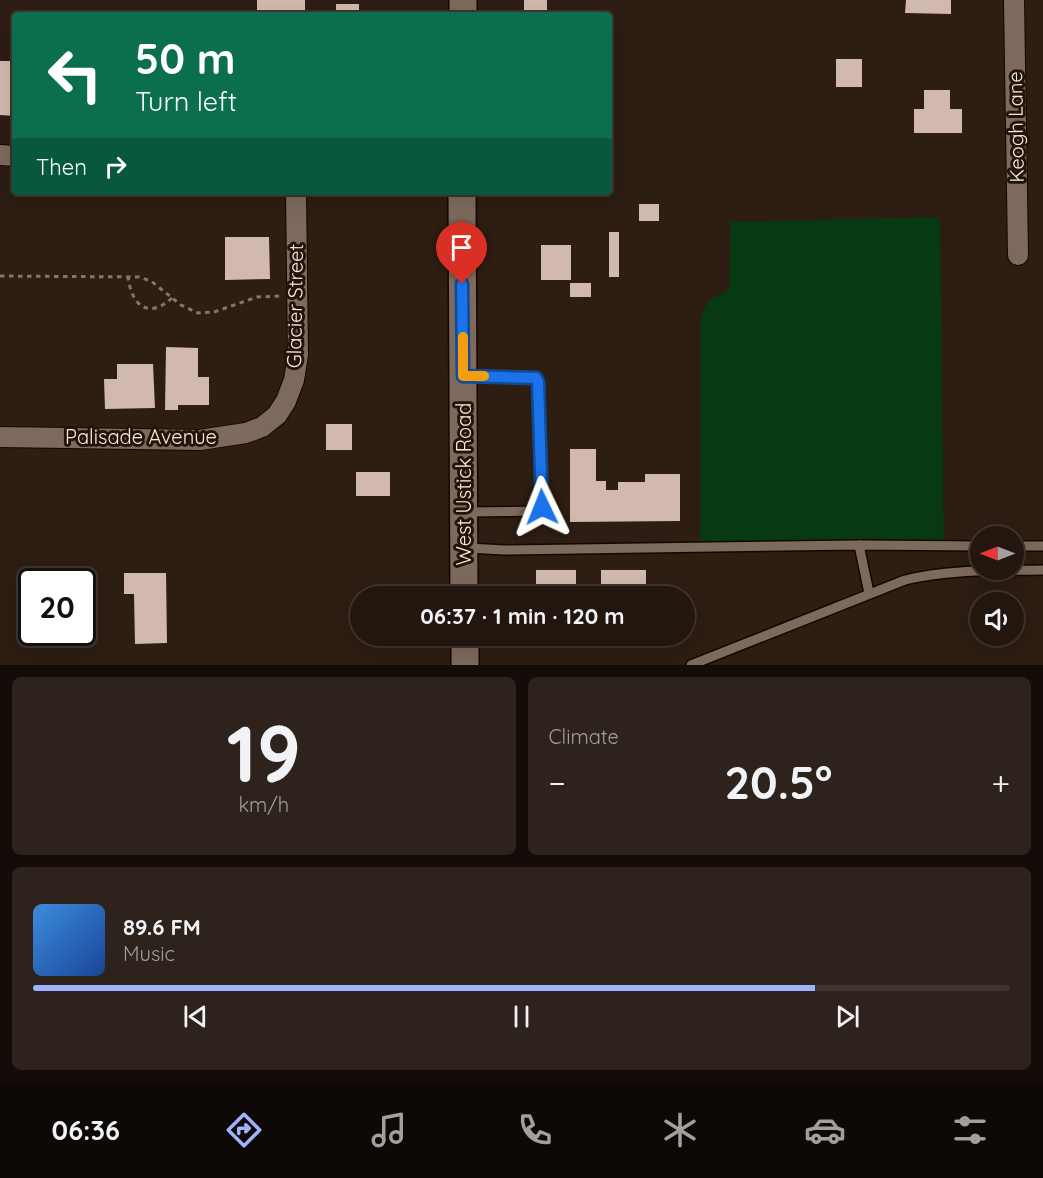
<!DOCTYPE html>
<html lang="en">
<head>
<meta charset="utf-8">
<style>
  body { margin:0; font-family:Quicksand,sans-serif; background:#2e231c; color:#f1f3f6; height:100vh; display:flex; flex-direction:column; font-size:22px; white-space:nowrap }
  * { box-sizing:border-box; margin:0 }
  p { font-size:20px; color:#a29f9e }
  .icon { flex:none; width:33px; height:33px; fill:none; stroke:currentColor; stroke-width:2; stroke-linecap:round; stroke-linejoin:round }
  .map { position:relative; height:665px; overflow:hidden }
  .side { display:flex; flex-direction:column; gap:12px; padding:12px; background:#130c08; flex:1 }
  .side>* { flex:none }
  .top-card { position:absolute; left:12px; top:12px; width:600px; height:183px; border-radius:6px; box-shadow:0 6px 24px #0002,0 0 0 2px #3f352e; background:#0b6e4f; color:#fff; overflow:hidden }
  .needle { width:39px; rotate:270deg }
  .controls { position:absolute; left:970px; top:526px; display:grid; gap:12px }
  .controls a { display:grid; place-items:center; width:54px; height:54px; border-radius:50%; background:#22160e; box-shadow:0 6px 24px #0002,0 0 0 2px #3f352e; font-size:30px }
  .speed { position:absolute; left:18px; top:568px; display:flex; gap:12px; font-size:30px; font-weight:700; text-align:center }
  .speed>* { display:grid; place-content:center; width:78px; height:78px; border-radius:50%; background:#22160e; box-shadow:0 6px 24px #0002,0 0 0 2px #3f352e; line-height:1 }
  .speed .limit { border:3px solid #111; border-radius:9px; background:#fff; color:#111 }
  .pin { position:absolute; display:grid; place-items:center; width:51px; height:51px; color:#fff; margin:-62px -26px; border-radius:50% 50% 50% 0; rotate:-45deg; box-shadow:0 0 6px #0007 }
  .pin .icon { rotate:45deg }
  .me { position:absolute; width:66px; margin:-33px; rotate:358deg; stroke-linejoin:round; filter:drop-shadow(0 0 4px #0008) }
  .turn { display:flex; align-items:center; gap:21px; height:126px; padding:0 24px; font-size:27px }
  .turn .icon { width:78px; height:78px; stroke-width:2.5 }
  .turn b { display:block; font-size:42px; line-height:51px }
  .then { display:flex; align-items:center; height:57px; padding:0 24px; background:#0003; gap:12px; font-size:22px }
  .big { font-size:45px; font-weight:800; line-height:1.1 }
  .side .tile { flex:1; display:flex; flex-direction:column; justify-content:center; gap:9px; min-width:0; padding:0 21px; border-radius:9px; background:#2e231c }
  .side .dial { align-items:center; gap:0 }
  .dial b { font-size:78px; line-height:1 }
  .song { display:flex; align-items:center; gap:18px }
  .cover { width:72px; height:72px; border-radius:9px; background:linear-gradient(135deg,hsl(210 70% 55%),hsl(220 70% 35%)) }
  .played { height:6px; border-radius:3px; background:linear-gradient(90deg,#9fb3fd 80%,#3f352e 80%) }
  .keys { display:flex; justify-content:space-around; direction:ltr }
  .heat { display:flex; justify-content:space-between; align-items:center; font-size:33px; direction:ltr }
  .side .tiles { flex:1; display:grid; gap:12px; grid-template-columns:1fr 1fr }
  .tile:last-child { grid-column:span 2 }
  .trip { position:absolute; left:350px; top:586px; width:345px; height:60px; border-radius:30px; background:#22160e; box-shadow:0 6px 24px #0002,0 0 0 2px #3f352e; font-weight:800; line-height:60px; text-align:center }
  .tabs { display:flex; height:96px; justify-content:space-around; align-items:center; background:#0e0906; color:#a29f9e }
  .tabs .icon { width:42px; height:42px }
  .tabs .on { color:#9fb3fd }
  .tabs b { font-size:27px; color:#f1f3f6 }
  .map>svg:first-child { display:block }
  .green { fill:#073912 }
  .building { fill:#d2b9b0 }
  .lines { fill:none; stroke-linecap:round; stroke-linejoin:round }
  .lane-casing { stroke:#140701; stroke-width:12 }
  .street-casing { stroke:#140701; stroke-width:22 }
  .secondary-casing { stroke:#140701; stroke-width:30 }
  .path { stroke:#85766d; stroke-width:3; stroke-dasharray:4.5 4.5; stroke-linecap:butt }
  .lane { stroke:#7e6a5d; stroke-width:9 }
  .street { stroke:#7e6a5d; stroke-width:20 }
  .secondary { stroke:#7e6a5d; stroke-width:27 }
  .route-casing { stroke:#114b97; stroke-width:15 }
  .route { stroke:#1a73e8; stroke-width:10 }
  .slow { stroke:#f59e0b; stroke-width:10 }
  .labels { text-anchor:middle; stroke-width:6; stroke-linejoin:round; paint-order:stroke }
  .street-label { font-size:20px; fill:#f7ebe4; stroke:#231409 }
</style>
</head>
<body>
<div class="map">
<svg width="1043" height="665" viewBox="0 0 1043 665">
  <rect width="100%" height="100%" fill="#2d1d12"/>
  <path class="green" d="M940,217L944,550H859L857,542L700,543V325C704,302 708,300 729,289L731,222Z"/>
  <g class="building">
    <rect x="257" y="0" width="48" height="15"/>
    <rect x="524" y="0" width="23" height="15"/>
    <path d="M906,0H951V14L905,13Z"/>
    <rect x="336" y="4" width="23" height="11"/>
    <rect x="836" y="59" width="26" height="28"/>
    <path d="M0,61H15V116L0,115Z"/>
    <path d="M924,90H950V109H962V133H914V109H924Z"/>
    <rect x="639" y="204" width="20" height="17"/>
    <rect x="609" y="232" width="10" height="45"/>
    <path d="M225,237H269L270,279L225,280Z"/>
    <rect x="541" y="245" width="30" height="35"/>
    <rect x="570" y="283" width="21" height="14"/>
    <path d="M166,347L198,348V377H209V405H178V410H165Z"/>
    <path d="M117,364H153L155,408L105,409L104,379H117Z"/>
    <rect x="326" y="424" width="26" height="26"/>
    <path d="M570,449H596V481H606V490H618V482H645V474H680V521L570,522Z"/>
    <rect x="356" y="472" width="34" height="24"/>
    <rect x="536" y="570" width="40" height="27"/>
    <path d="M601,570H646V597H608V588H601Z"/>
    <path d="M124,573H166L167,643L135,644L134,594H124Z"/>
    <rect x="356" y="611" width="4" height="15"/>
  </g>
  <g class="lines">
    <g class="lane-casing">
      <g id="lane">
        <path d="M465,376L536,378L538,382L542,507L537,511L467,512"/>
        <path d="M859,545L869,593"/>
        <path d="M1014,546H1043"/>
        <path d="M468,548L504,550L859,545L981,546"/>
        <path d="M691,665L905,580C950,569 997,571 1043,570"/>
      </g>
    </g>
    <g class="street-casing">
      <g id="street">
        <path d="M1014,0L1018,255"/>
        <path d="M0,155L15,156"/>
        <path d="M0,437L200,440L246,433L262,427L277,415L286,401L294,380L298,355L296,192"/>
      </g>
    </g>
    <g class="secondary-casing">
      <g id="secondary">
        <path d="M463,15V0"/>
        <path d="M462,192L464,597"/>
        <path d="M465,636V665"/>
      </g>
    </g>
    <g class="path">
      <path d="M0,276L139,277L151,281L181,305L198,313L214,312L257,297L281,296"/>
      <path d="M128,276C131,305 148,320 172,298"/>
    </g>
    <use href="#lane" class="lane"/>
    <use href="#street" class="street"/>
    <use href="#secondary" class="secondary"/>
  </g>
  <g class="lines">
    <g class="route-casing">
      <path id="route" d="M462,284L463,376L536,378L538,382L542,507"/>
    </g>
    <use href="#route" class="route"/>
    <path class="slow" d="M463,337V376H484"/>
  </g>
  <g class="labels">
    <g class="street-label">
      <text transform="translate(1016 127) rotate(-91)" y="7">Keogh Lane</text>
      <text transform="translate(295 306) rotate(-89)" y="7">Glacier Street</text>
      <text x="141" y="444">Palisade Avenue</text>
      <text transform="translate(464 484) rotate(-90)" y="7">West Ustick Road</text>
    </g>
  </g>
</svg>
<div class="controls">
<a><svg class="needle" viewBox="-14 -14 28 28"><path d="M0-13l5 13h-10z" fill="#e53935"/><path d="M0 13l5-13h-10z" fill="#a29f9e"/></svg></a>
<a><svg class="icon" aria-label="sound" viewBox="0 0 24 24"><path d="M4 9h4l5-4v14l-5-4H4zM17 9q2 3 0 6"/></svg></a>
</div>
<div class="speed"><div class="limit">20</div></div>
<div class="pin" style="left:462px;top:284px;background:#d93025"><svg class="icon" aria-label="arrive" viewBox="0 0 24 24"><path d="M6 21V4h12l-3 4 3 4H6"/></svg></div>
<svg class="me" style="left:542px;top:507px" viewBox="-20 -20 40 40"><path d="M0-17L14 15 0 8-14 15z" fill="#1a73e8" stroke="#fff" stroke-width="4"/></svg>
<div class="trip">06:37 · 1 min · 120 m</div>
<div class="top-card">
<div class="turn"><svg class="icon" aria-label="left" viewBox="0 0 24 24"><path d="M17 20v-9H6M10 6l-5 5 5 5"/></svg><div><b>50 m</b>Turn left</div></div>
<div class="then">Then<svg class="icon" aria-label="right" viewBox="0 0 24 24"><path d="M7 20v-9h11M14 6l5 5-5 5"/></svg></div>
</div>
</div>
<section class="side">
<div class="tiles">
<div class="tile dial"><b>19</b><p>km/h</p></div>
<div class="tile"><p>Climate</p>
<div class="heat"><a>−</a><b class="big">20.5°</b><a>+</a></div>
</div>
<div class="tile">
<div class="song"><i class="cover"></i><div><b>89.6 FM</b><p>Music</p></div></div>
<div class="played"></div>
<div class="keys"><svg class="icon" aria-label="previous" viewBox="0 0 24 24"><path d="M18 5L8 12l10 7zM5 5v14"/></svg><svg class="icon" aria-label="pause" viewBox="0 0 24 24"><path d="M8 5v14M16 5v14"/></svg><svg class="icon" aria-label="next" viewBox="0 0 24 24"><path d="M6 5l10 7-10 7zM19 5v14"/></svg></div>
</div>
</div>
</section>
<nav class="tabs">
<b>06:36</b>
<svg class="icon on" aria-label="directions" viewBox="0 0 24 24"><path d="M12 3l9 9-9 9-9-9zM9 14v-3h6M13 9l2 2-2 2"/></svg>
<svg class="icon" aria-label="music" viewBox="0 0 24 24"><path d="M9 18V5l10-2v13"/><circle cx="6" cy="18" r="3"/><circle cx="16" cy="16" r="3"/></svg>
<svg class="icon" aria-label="phone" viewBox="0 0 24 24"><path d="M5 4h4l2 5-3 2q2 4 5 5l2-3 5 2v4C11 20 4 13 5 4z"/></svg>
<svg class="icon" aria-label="climate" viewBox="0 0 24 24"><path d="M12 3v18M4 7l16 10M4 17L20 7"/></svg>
<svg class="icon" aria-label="car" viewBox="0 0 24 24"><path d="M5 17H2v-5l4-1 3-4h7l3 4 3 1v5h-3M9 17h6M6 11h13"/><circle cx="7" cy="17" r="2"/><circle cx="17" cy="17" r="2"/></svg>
<svg class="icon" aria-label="filters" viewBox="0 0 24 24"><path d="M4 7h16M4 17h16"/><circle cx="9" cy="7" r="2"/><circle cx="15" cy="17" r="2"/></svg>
</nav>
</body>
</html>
